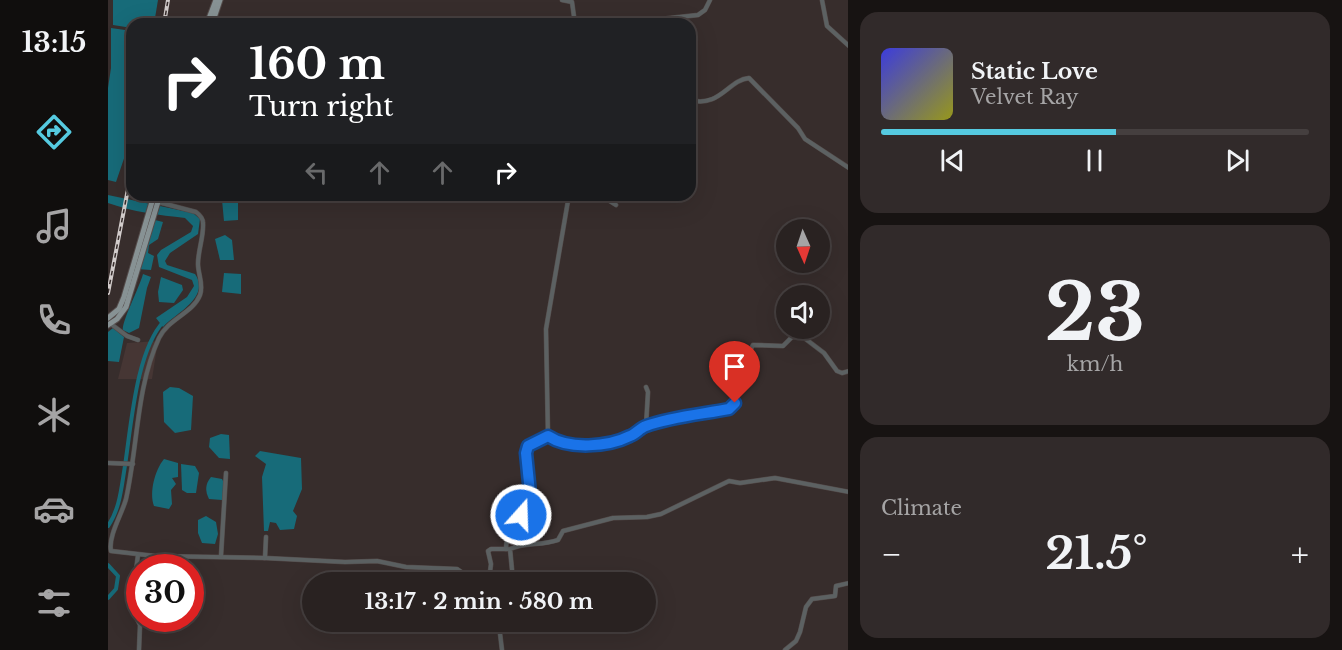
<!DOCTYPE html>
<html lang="en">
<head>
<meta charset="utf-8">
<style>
  body { margin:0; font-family:"Libre Baskerville",serif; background:#312a2a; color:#f1f3f6; height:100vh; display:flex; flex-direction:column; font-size:22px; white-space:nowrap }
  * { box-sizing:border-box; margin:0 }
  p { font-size:20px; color:#a5a4a5 }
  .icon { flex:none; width:33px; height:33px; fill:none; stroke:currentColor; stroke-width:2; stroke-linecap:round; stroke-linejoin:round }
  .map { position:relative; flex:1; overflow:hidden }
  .drawer { display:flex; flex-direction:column; gap:12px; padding:12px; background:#171312; width:494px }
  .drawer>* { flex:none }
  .top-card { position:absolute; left:18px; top:18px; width:570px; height:183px; border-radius:18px; box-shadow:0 6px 24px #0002,0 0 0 2px #453f3f; background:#202124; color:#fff; overflow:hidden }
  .needle { width:39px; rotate:177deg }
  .tools { position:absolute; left:668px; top:219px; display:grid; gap:12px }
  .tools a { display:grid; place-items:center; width:54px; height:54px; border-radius:50%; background:#292221; box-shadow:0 6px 24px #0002,0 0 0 2px #453f3f; font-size:30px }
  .speed { position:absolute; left:18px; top:554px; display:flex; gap:12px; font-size:30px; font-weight:700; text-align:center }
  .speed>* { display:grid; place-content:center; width:78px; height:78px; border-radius:50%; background:#292221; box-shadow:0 6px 24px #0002,0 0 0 2px #453f3f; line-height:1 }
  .speed .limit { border:9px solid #d22; background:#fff; color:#111 }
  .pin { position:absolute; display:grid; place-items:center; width:51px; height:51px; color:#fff; margin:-62px -26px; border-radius:50% 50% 50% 0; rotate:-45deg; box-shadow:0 0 6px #0007 }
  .pin .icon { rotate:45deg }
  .me { position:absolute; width:66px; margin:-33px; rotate:20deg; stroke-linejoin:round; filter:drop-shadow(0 0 4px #0008) }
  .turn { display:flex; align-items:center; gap:21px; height:126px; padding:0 24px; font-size:27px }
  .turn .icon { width:78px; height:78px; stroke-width:2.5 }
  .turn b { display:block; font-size:42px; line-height:51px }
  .lanes { display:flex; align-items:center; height:57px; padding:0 24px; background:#0003; justify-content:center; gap:30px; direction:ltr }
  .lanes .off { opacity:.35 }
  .big { font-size:45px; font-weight:800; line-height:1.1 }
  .drawer .widget { flex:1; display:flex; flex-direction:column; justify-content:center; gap:9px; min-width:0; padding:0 21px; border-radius:18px; background:#312a2a }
  .drawer .dial { align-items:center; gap:0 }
  .dial b { font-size:78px; line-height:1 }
  .song { display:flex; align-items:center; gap:18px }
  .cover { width:72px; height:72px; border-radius:9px; background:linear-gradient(135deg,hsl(240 70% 55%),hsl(60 70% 35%)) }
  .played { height:6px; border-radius:3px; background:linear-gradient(90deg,#55cae0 55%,#453f3f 55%) }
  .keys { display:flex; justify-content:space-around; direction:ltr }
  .heat { display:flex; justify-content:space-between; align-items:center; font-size:33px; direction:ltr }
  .trip { position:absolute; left:194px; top:572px; width:354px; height:60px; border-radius:30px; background:#292221; box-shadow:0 6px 24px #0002,0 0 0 2px #453f3f; font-weight:800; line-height:60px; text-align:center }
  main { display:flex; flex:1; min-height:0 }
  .tab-bar { display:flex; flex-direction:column; width:108px; justify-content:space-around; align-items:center; background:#100e0d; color:#a5a4a5 }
  .tab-bar .icon { width:42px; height:42px }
  .tab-bar .current { color:#55cae0 }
  .tab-bar b { font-size:27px; color:#f1f3f6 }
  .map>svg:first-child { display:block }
  .built { fill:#463634 }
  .water { fill:#176b79 }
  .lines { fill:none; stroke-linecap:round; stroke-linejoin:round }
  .canal { stroke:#176b79; stroke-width:4 }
  .minor-casing { stroke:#544b4a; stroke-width:5 }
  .major-casing { stroke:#544b4a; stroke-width:7 }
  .minor { stroke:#5c6162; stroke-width:4 }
  .major { stroke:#879294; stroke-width:5 }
  .rail-casing { stroke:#d2cccb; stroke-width:4 }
  .rail { stroke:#372d2c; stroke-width:1.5; stroke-dasharray:4.5; stroke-linecap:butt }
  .route-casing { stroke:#114b97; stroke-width:15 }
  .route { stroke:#1a73e8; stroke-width:10 }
</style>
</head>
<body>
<main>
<nav class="tab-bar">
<b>13:15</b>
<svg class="icon current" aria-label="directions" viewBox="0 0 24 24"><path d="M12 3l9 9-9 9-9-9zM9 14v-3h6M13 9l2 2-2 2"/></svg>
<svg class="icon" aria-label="music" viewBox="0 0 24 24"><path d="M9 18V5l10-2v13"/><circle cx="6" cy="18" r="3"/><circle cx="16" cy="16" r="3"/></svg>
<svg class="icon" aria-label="phone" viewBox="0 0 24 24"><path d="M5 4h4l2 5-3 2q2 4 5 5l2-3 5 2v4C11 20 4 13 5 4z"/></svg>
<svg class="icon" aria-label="climate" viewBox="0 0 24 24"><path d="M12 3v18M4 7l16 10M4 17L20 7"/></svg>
<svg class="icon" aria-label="car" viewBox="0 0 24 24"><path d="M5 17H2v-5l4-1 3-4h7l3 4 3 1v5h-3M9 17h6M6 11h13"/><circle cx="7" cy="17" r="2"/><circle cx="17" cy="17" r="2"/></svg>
<svg class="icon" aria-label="filters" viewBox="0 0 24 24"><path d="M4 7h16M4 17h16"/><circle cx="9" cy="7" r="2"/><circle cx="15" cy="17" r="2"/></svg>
</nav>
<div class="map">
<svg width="741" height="650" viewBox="0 0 741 650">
  <rect width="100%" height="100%" fill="#372d2c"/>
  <path class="built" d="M50,341L44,379H10L19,343Z"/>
  <g class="water">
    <path d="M5,0H50L46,24H24V28L5,25Z"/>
    <path d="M3,28L24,31V135L8,182L0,180V88L3,68Z"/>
    <path d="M0,195L85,213L92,219L90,234L62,253L57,261L59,265L87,274C103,297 68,313 55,327L48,318L79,297L86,286L84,280L51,267L49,255L53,250L83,232L85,226L77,218C51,215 25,212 0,203Z"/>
    <path d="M122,196L130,199V220L116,221L114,200Z"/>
    <path d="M47,220L55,222L50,239L41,245L40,253L46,256L43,270L29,269Z"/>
    <path d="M117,235L124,240L126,260H112L107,239Z"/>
    <path d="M116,273L133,274V294L114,292Z"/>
    <path d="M35,274L43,277L39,288L31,328L21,333L15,330C13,323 32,286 35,274Z"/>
    <path d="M53,277L74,285L75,290L66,303L51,302L50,292Z"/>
    <path d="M5,328L16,337L11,362L0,361V332Z"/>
    <path d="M62,387L71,388L85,396L83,430L67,433L56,422L55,392Z"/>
    <path d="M113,434L121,435L122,459L111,458L101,447L102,438Z"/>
    <path d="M152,451L193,458L194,489L185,511L189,516L186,529L172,530L168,523L162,522L160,531H156L154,477L158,464L147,456Z"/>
    <path d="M56,459L70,463V477L64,478L68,484L63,490L64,504L61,509L46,506C41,492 47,470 56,459Z"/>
    <path d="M73,464L87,466L91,473L88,493H79L74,490Z"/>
    <path d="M103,477L114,479L117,485L114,500L101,499C97,491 97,484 103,477Z"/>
    <path d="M98,516L108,522L110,534L107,544L94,543L90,533V520Z"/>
  </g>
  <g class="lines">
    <g class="canal">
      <path d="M0,526C11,510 13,491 16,472C23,430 27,352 56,321"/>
      <path d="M0,565L10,576L8,589L0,598"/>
    </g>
    <g class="minor-casing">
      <g id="minor">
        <path d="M454,0L464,2L467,24"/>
        <path d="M714,0L719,26L741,46"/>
        <path d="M507,24L590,15L597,10L602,0"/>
        <path d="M582,100C612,108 620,80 641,78L690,128L697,139L741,168"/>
        <path d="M499,195L500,200L508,205"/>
        <path d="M50,202L88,212C92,215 95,218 95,223C96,236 90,250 90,264C90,274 96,285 92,295C85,313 60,319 51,338C28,388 30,446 18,499C14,514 0,536 3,551L47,556L157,558L237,562L269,561L298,567L349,569L362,578L405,580L402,549C417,542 433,546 450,540L455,531L505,518L539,517L553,514L621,481L632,483L667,478L741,492"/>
        <path d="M3,324L19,336L30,340"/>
        <path d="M538,426L540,392L538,387"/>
        <path d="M440,436C461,450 500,447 522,436C528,434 532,428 538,426C562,417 595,414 621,409C635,398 634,361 645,345L675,346L684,337H695L716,353L729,371L734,373L741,371"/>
        <path d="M0,463L25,464"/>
        <path d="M398,549L400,520C404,518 409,517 413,515C433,504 416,464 420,446L440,436L438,329L461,195"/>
        <path d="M30,555L28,570L32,574"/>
        <path d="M113,556L118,473"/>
        <path d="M157,558L158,537"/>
        <path d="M381,580L383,564L380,551L383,549H400"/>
        <path d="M31,650L32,625L29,619L32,603"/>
        <path d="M394,650L391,625L404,621"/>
        <path d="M677,650L688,641L692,632L698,607L704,599L727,596L728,586L741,583"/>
      </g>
    </g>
    <g class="major-casing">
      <g id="major">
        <path d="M99,24L108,0"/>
        <path d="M104,24L112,0"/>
        <path d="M0,318L11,309L16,297L46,195"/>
        <path d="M0,325L9,319L18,307L52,195"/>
      </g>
    </g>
    <use href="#minor" class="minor"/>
    <use href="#major" class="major"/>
    <g class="rail-casing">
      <g id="rail">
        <path d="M56,24L60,0"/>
        <path d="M0,293L24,168"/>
      </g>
    </g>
    <use href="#rail" class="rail"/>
  </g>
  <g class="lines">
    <g class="route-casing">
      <path id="route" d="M413,515L423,503L418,453L420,446L440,436C461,450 500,447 522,436C528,434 532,428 538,426C562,417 595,414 621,409L627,403"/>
    </g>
    <use href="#route" class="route"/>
  </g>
</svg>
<div class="tools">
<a><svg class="needle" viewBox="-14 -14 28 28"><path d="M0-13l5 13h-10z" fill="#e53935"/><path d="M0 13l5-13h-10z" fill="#a5a4a5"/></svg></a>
<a><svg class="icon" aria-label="sound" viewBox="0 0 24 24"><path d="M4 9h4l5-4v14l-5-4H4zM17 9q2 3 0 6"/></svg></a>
</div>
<div class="speed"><div class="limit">30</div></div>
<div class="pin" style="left:627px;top:403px;background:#d93025"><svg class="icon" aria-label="arrive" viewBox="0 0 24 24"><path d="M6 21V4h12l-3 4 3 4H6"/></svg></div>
<svg class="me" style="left:413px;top:515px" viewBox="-20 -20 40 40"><circle r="17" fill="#1a73e8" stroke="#fff" stroke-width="3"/><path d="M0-11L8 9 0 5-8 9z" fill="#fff"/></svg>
<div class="trip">13:17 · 2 min · 580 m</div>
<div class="top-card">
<div class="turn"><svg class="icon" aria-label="right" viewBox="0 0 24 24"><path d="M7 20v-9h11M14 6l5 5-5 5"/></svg><div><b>160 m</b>Turn right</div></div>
<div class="lanes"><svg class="icon off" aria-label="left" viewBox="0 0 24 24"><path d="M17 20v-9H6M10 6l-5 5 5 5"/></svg><svg class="icon off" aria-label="ahead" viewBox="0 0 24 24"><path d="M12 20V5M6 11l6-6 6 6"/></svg><svg class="icon off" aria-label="ahead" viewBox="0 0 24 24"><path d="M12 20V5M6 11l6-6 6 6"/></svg><svg class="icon" aria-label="right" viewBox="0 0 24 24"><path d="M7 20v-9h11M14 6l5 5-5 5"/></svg></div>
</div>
</div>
<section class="drawer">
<div class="widget">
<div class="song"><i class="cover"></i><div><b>Static Love</b><p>Velvet Ray</p></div></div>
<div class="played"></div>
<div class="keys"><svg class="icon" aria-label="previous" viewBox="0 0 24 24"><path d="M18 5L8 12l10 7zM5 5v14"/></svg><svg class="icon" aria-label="pause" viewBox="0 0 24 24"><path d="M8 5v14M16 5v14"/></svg><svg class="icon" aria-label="next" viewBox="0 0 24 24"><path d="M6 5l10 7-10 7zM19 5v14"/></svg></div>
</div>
<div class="widget dial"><b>23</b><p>km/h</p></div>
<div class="widget"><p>Climate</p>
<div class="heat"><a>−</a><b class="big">21.5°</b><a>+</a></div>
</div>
</section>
</main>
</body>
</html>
